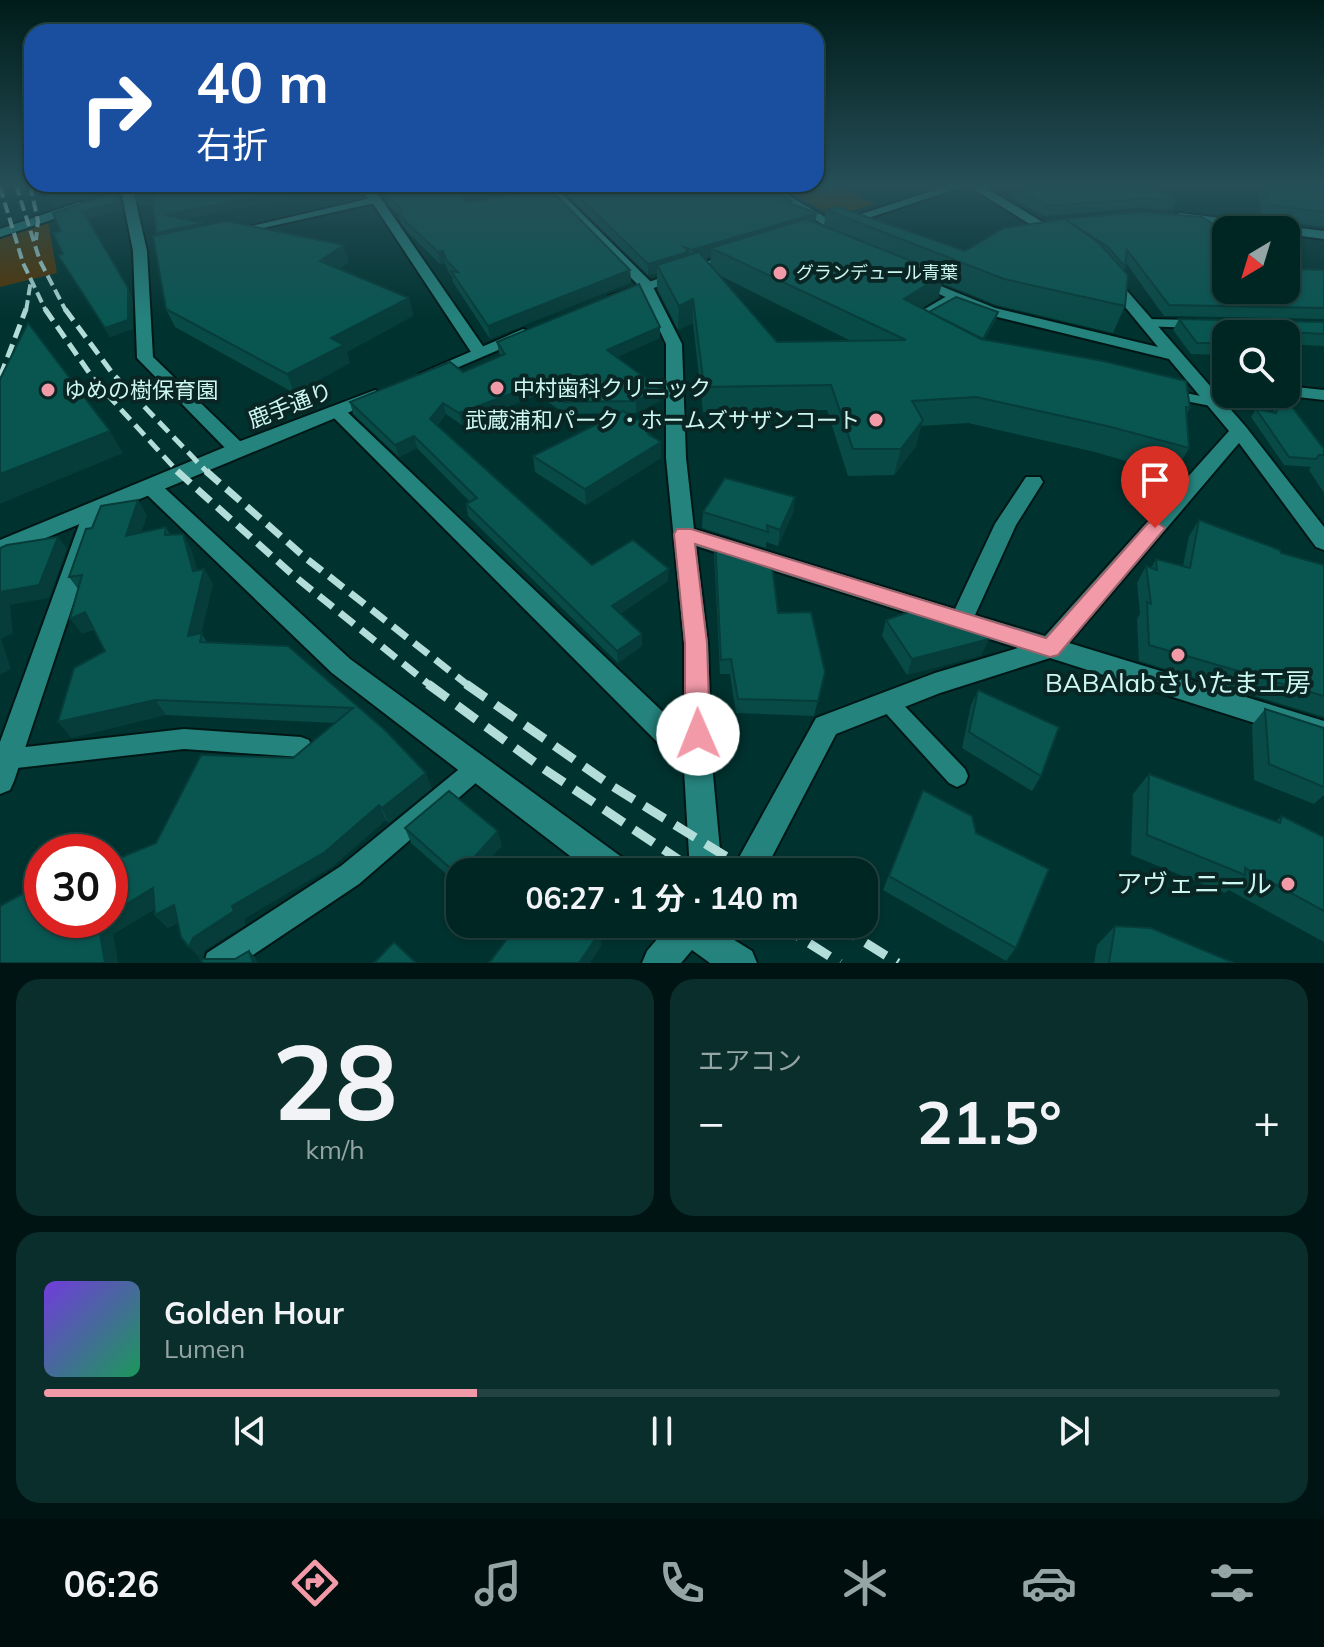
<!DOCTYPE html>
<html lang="ja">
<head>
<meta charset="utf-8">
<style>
  body { margin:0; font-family:Mulish,"Noto Sans JP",sans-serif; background:#0a2e2b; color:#f1f3f6; height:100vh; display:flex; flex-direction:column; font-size:30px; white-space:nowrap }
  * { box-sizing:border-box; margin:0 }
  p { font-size:26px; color:#95a5a6 }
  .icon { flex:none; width:44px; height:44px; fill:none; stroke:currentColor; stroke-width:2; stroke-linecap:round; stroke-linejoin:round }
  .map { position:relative; height:963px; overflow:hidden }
  .side { display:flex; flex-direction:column; gap:16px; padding:16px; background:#001513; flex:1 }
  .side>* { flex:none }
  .guide { position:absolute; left:24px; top:24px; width:800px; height:168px; border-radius:24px; box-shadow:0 2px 6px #0004,0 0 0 2px #224341; background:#1a4fa0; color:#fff; overflow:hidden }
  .needle { width:52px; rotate:218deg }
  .controls { position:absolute; left:1212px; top:216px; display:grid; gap:16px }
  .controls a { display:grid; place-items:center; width:88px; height:88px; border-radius:16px; background:#002623; box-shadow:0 2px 6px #0004,0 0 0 2px #224341; font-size:40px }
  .speed { position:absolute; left:24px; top:834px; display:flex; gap:16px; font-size:40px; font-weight:700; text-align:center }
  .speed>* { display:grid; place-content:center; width:104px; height:104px; border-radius:50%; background:#002623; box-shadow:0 2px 6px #0004,0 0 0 2px #224341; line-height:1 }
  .speed .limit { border:12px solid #d22; background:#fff; color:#111 }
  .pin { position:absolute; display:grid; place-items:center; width:68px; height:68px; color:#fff; margin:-82px -34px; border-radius:50% 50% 50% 0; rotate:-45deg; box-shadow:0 0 8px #0007 }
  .pin .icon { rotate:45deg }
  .me { position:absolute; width:88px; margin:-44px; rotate:359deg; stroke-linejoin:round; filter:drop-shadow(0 0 6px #0008) }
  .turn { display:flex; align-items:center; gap:28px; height:168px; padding:0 40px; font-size:36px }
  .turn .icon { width:104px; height:104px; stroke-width:2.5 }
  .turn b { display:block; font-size:56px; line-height:68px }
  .big { font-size:60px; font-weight:700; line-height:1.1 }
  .side .widget { flex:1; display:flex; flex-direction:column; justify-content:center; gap:12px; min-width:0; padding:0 28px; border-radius:24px; background:#0a2e2b }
  .side .dial { align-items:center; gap:0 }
  .dial b { font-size:104px; line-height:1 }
  .song { display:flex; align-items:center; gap:24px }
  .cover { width:96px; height:96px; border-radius:12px; background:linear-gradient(135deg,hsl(260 70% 55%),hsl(150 70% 35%)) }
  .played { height:8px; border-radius:4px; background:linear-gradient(90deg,#f39aa9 35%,#224341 35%) }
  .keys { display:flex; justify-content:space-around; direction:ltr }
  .heat { display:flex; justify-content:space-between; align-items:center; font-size:44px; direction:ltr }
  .side .tiles { flex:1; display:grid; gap:16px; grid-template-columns:1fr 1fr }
  .widget:last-child { grid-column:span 2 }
  .trip { position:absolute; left:446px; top:858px; width:432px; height:80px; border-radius:24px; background:#002623; box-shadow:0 2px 6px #0004,0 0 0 2px #224341; font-weight:700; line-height:80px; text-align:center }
  .tab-bar { display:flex; height:128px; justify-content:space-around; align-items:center; background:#000f0e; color:#95a5a6 }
  .tab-bar .icon { width:56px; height:56px }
  .tab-bar .selected { color:#f39aa9 }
  .tab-bar b { font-size:36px; color:#f1f3f6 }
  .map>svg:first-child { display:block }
  .green { fill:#563300 }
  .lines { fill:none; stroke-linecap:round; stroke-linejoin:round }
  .service-casing { stroke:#001716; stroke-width:4 }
  .minor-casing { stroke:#001716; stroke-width:4 }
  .tertiary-casing { stroke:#001716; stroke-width:4 }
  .service { fill:#25837d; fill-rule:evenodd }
  .minor { fill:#25837d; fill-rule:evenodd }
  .tertiary { fill:#25837d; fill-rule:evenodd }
  .rail-far3 { stroke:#b3ddd9; stroke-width:4; stroke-dasharray:11 5; stroke-linecap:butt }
  .rail-far2 { stroke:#b3ddd9; stroke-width:5; stroke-dasharray:14 7; stroke-linecap:butt }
  .rail-far1 { stroke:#b3ddd9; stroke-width:7; stroke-dasharray:18 9; stroke-linecap:butt }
  .rail { stroke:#b3ddd9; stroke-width:9; stroke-dasharray:24 12; stroke-linecap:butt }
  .wall { fill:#084a46; fill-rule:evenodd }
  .shaded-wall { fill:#063c39 }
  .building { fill:#095651; stroke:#063c39; stroke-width:2 }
  .route { fill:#f39aa9; stroke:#9e646e; stroke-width:2 }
  .poi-dot { fill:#f39aa9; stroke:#092624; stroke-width:3 }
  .labels { text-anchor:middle; stroke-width:8; stroke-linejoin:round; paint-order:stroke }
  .far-poi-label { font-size:18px; fill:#cdf6f2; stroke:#092624; text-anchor:start }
  .poi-label { font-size:22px; fill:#cdf6f2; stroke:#092624; text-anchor:start }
  .street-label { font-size:22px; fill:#cdf6f2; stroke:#092624 }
  .near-poi-label { font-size:26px; fill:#cdf6f2; stroke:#092624 }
</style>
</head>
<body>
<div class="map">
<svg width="1324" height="963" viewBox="0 0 1324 963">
  <rect width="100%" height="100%" fill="#00322f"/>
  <g class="green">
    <path d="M776,185H838L875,204L833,216Z"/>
    <path d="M48,221L57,273L0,287V237Z"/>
  </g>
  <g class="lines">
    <g class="service-casing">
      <g id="service">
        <path d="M376,197L381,200L379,202L236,234L231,231Z"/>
        <path d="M954,292L958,294V298L914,324L910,325L904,321Z"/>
        <path d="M1145,319L1196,320L1202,324L1196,328L1141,326V320Z"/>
        <path d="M1170,390L1221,400L1223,403L1216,407L1165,397L1163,394L1165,391Z"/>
        <path d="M888,693L895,696L965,769L968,776L965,783L957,787L949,783L881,708L877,702L881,696Z"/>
        <path d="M184,729L301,737L309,740L312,747L309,754L301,757L184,749L8,769L0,766V752L8,749Z"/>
        <path d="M477,758L485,761L488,768L485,775L359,884L241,963H204L207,953L341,866L469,761Z"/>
      </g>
    </g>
    <g class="minor-casing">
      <g id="minor">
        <path d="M120,185H132L147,251L153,357L244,445L247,449L244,453H230L137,358L133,251Z"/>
        <path d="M354,185H367L380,197L487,352L485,355H473L372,202Z"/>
        <path d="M541,185H553L650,281L682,344L686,458L694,529L955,609L995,524L1026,477H1040L1043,482L1016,525L975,615L1045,636L1229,431L1169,359L985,314L909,281L916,277L921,278L995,308L1158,347L1103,280L1110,276L1115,277L1246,427L1324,527V550L1316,547L1239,443L1069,643L1324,721V745L1050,658L940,693L836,734L764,872H731L816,718L935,673L1018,648L696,546L708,643L712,764L722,872H690L684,769L327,411L330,407H342L684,732V643L666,458V344L639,286Z"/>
        <path d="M756,185H770L839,225L829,228Z"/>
        <path d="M967,185H981L1069,238L1057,241Z"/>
        <path d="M80,202L86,206L84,209L0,237V229Z"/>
        <path d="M1180,213L1324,231V239L1286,234V230H1253L1176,220V214Z"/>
        <path d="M1286,386L1324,390V400L1280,395L1286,394Z"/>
        <path d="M150,479L157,481L350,659L627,861L632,872H591L332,673L143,491L140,486Z"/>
        <path d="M94,504L101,506L104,511L14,781L10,790L0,794V742L84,511L87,506Z"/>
        <path d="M670,924H737L731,938L752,951L757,963H710L692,950L681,963H642L647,951Z"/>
      </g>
    </g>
    <g class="tertiary-casing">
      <g id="tertiary">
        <path d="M950,185H968L844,226L834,223Z"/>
        <path d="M737,251L744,255L742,258L621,299L616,300L609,296Z"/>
        <path d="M523,329L529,331V337L433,378H421L419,374Z"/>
        <path d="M375,390L384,395L381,399L0,557V540L230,445Z"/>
      </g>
    </g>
    <use href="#service" class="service"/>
    <use href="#minor" class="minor"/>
    <use href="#tertiary" class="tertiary"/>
    <g class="rail-far3">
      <path d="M16,185L40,261L66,311"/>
      <path d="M30,185L38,221L36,240"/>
      <path d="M0,187L23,263L46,311"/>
      <path d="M26,311L31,280"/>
    </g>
    <g class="rail-far2">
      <path d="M45,309L95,381L179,473"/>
      <path d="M65,309L113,374L208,473"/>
      <path d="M0,377L26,309"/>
    </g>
    <g class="rail-far1">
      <path d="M177,471L293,575L431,686"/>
      <path d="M206,471L307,559L469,686"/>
    </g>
    <g class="rail">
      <path d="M428,684L541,767L697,872"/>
      <path d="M466,684L612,786L751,872"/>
      <path d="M779,924L840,963"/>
      <path d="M835,924L898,963"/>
    </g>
  </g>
  <g class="wall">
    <path d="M133,185L300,196L187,219L203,223L204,225L349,262L339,269L409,298L413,316L347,352L350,363L294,393L175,327L166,309L156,233L153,204L139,206Z"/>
    <path d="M514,185H546L630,270L631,282L490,339L453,282L452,276L449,273L445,263L440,264L407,231L401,223L400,216L388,204L386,193L467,203L519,194Z"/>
    <path d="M557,185H765L792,204L815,223L824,226L826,210L965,251L1065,219L1226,290L1324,270V319L1164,316L1126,263L1124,270L1125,306L1113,333L996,305L942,283L938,298L922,308L929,312H998L996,320L984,339L1190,408L1186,415L1189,448L1174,475L1095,452L968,423L921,426L916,446L894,475L848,476L827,410L703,412L693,323L678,330L657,288V273L648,275ZM711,256L710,265L704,258ZM719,275L851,341L777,342Z"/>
    <path d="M1020,185H1152L1176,200L1172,210L1137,208L1044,216L1009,197L1012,188L1023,186Z"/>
    <path d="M1257,185H1324V227L1262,219Z"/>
    <path d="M116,192L120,200L122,210L88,219L132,297L133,329L110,337L58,255L63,254L61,231Z"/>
    <path d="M1179,319L1324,322V346L1286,344V334H1226V355L1191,354L1173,330Z"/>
    <path d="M660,338L617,357L660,389V401L636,413H627L654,437L661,458L586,505L535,472L533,456L619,413L565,414L538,395L462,425L446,414L437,426L592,565L668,581L620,614L642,646L618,663L468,516L466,504L470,502L417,448L399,457L353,414L350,402L463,372L501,356L499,353L497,342Z"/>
    <path d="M1279,394H1282L1324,449V493L1309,470L1311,467L1284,465L1251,417L1256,409L1273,413L1276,399Z"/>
    <path d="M795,497L793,513L778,546L766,542V548L702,528L703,512Z"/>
    <path d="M138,500L147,516L141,532L166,527L170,535L191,549L197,570L204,569L213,584L201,633L207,642L288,646L432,788L389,823L386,820L333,866L244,919L245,925L205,950L202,959H235L255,957L257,963L202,959L178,923L168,928L155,915V909L113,934L118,963H0L42,920L156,843L293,758L336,723L166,715L71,738L105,651L94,629L82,634L78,589L69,577L92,528Z"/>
    <path d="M1199,520L1281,553L1324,565V717L1139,661L1137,619L1140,614L1137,583L1146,566L1151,568L1156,559L1183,566L1189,536Z"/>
    <path d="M715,540L778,613L825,672L814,716L736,713L730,674H720L714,555Z"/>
    <path d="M886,620L982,655L907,675L882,636Z"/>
    <path d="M978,690L1041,776L1032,791L962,748L971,705Z"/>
    <path d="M1265,709L1324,728V795L1314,804L1254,780L1252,725Z"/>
    <path d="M1149,774L1276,821L1282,816L1324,837V942L1229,890L1225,893L1131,855L1133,794Z"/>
    <path d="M923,790L976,833L1016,948L1006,961L883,890Z"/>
    <path d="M405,828L502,846L460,872V886L411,843Z"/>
    <path d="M1115,926L1234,963H1094L1097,945Z"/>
  </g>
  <g class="shaded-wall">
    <path d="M94,185H119L117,187L54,208L49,199Z"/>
    <path d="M378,185H416L380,193Z"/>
    <path d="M298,188L300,196L168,223L164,215Z"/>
    <path d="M116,192L120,200L122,210L87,219L83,211Z"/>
    <path d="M152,194L156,203L139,206L136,198Z"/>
    <path d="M817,213L815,224L711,248V256L692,262V250Z"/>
    <path d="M203,223L207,232L159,242L156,233Z"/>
    <path d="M344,245L349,262L325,278L320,261Z"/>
    <path d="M443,251L445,263L440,264L438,252Z"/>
    <path d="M688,252V263L657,265V273L648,275V264Z"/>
    <path d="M630,270L631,282L490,339L488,326Z"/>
    <path d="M944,274L938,298L899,323L904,299Z"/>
    <path d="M128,288L132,297L133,329L110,337L105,328Z"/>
    <path d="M409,298L413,316L347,352L350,363L294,393L287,374L331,338Z"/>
    <path d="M693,299V323L678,330L679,306Z"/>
    <path d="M998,312L996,320L979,349L981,342Z"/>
    <path d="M660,327V338L608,361L607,350Z"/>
    <path d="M537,384L538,395L462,425L459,413Z"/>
    <path d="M660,389V401L636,413V401Z"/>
    <path d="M443,403L446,414L433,431L430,419Z"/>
    <path d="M923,420L916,446L894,475L901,449Z"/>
    <path d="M110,431L123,453L0,504V474Z"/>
    <path d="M414,436L417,448L399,457L395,445Z"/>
    <path d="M661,442V458L586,505L585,489Z"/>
    <path d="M795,497L793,513L778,546L780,530Z"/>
    <path d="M138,500L147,516L135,551L126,536Z"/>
    <path d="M183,534L191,549L201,582L204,569L213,584L197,652L188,636L193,571Z"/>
    <path d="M58,537L67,549L49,598L10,605L13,633L1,639L11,669L0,675V592Z"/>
    <path d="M669,569L668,581L612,619V606Z"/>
    <path d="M85,612L96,627L82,634L70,619Z"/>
    <path d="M642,634V646L618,663L617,651Z"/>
    <path d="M989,639L982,655L907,675L912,659Z"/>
    <path d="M155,700L166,715L71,738L58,722Z"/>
    <path d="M426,773L432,788L389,823L382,808Z"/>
    <path d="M379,805L386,820L333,866L244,919L245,925L205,950L202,960L189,947L193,938L232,906Z"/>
    <path d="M498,831L502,846L479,872H461Z"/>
    <path d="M153,888L167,902L113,934L118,963H105L98,921L110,920V914Z"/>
    <path d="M174,905L187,919L168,928L155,915Z"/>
    <path d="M600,932L602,945L590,963H579Z"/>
    <path d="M249,951L255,957L257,963H253Z"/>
  </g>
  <g class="building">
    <path d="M46,185H94L49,199Z"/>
    <path d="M133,185H296L298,188L164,215L203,223L156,233L152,194L136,198Z"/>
    <path d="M417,185H456L467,203L523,193L518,185H546L630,270L488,326L451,271L458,272L447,261L443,251L438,252L404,220L399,212L403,211L386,193Z"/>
    <path d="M567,185H765L792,201L786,202L817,213L692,250L684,247L688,252L648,264Z"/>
    <path d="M1027,185H1152L1176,200L1141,199L1047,206L1012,188Z"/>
    <path d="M1266,185H1324V212L1269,205Z"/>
    <path d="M116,192L118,202L83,211L128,288V320L105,328L58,255L63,254L53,233L61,231L53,213Z"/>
    <path d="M838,207L965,251L1004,228L1065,219L1099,243L1128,275L1125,306L1004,279L826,210Z"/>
    <path d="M1141,212L1202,217L1226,232V290H1286V269L1324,270V308L1169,305L1127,250L1125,267L1108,247L1065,219Z"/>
    <path d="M806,219L944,274L904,299L981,339L1103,361L1186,381L1190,408L1186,407L1189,448L1107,426L976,397L912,401L923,420L901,449H853L831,385L704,387L693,299L679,306L657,265L699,252L777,342L906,340L711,248Z"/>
    <path d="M226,221L344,245L320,261L409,298L331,338L344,345L287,374L166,309L153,236Z"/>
    <path d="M639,284L660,327L607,350L660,389L636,401L564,402L537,384L459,413L443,403L430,419L592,565L633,540L669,569L612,606L642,634L617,651L466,504L477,498L414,436L395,445L350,402L450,362L463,372L505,354L497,342Z"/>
    <path d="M956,297L998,312L983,339L929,312Z"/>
    <path d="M1179,319L1324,322V334L1249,330L1252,334H1226V343H1197Z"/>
    <path d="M28,323L110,431L0,474V379Z"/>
    <path d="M1280,394H1282L1324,449V455H1319L1316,459L1289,457L1256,409L1276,413Z"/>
    <path d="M623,411L654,430L648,434L661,442L585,489L533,456Z"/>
    <path d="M725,478L795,497L780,530L767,525L768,532L703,512Z"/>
    <path d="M138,500L126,536L166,527L165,535L183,534L193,571L204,569L188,636L202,633L200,642L288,646L385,730L426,773L382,808L379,805L325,852L232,906L234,911L193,938L189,947L181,937L174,905L155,915L153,888L110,914V862L156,843L201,755L293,758L353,708L155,700L58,722L74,668L105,651L85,612L70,619L82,575L69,577L86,529L92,528L101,506Z"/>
    <path d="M1199,520L1280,550L1281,553L1324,565V696L1149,645L1147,602L1151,604L1146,566L1157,570L1156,559L1190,568Z"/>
    <path d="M58,537L39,585L0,592V548L7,545Z"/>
    <path d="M715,540L771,558L778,613L811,612L825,672L818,701L738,699L731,659L721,660Z"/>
    <path d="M0,598L2,620L0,621Z"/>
    <path d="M920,608L953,613L978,620L989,639L912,659L886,620Z"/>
    <path d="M978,690L1059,727L1041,776L969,732Z"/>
    <path d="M1265,709L1324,728V787L1269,764Z"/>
    <path d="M1149,774L1280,823L1282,816L1324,837V911L1245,868V875L1147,835Z"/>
    <path d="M923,790L972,816L976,833L1049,869L1016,948L889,876Z"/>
    <path d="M449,791L498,831L458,875L405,828Z"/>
    <path d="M42,879V920H100L98,921L105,963H0V906L37,886L36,882Z"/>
    <path d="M518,924H590L600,932L579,963H489Z"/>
    <path d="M1115,926L1151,928L1234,963H1109Z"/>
    <path d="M394,942L416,963H374Z"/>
    <path d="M249,951L253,963H203L200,959H235Z"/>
  </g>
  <linearGradient id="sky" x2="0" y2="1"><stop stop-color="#001c1a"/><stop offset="0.58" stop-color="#264f58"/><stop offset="1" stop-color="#264f58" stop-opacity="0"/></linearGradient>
  <rect width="1324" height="320" fill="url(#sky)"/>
  <path class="route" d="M1155,521L1165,528L1162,532L1058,655L1050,657L695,544L707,643L710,734L706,741L698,745L689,741L685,734V643L674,534L677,529H691L1046,638L1148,523Z"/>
  <g class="poi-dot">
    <circle cx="780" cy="273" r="8"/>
    <circle cx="497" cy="388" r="8"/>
    <circle cx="48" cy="390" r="8"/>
    <circle cx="876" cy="420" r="8"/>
    <circle cx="1178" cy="655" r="8"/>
    <circle cx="1288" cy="884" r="8"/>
  </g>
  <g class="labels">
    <g class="far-poi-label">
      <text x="796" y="279">グランデュール青葉</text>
    </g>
    <g class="poi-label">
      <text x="513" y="396">中村歯科クリニック</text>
      <text x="64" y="398">ゆめの樹保育園</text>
      <text x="860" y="428" text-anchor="end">武蔵浦和パーク・ホームズサザンコート</text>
    </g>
    <g class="street-label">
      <text transform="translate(290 405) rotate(-21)" y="8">鹿手通り</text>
    </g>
    <g class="near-poi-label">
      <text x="1178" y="692">BABAlabさいたま工房</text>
      <text x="1272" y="893" text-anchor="end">アヴェニール</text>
    </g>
  </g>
</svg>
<div class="controls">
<a><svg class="needle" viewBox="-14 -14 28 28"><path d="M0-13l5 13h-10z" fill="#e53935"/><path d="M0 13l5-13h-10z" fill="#95a5a6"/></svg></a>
<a><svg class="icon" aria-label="search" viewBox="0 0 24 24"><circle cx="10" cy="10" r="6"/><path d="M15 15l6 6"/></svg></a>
</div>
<div class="speed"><div class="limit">30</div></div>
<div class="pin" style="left:1155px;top:528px;background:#d93025"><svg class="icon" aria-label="arrive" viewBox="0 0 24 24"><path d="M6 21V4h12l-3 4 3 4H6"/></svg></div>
<svg class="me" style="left:698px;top:734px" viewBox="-20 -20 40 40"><circle r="19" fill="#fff"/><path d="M0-13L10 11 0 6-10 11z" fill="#f39aa9"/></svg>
<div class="trip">06:27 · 1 分 · 140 m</div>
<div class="guide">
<div class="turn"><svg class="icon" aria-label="right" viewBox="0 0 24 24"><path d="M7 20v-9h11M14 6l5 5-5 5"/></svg><div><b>40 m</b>右折</div></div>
</div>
</div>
<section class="side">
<div class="tiles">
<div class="widget dial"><b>28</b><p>km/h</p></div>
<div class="widget"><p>エアコン</p>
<div class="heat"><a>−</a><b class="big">21.5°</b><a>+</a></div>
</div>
<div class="widget">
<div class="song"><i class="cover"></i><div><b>Golden Hour</b><p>Lumen</p></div></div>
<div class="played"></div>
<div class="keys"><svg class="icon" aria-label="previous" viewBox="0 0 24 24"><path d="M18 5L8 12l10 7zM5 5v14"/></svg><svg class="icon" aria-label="pause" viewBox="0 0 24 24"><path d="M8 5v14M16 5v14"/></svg><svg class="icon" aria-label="next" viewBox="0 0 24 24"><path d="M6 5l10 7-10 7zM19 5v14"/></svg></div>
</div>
</div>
</section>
<nav class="tab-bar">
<b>06:26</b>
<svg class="icon selected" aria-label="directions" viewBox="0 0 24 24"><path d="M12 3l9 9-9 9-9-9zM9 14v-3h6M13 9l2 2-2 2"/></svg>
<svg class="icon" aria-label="music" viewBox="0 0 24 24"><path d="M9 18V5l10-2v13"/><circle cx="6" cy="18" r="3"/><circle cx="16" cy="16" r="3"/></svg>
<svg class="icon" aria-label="phone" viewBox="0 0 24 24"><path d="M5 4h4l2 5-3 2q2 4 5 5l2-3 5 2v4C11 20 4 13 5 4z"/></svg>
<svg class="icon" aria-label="climate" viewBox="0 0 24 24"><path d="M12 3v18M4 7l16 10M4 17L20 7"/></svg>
<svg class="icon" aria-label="car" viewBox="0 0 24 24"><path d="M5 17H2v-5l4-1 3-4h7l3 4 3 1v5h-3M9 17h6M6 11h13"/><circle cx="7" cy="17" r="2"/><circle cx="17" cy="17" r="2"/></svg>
<svg class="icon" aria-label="filters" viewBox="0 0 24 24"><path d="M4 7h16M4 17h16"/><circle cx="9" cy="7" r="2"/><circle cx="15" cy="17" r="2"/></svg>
</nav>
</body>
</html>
